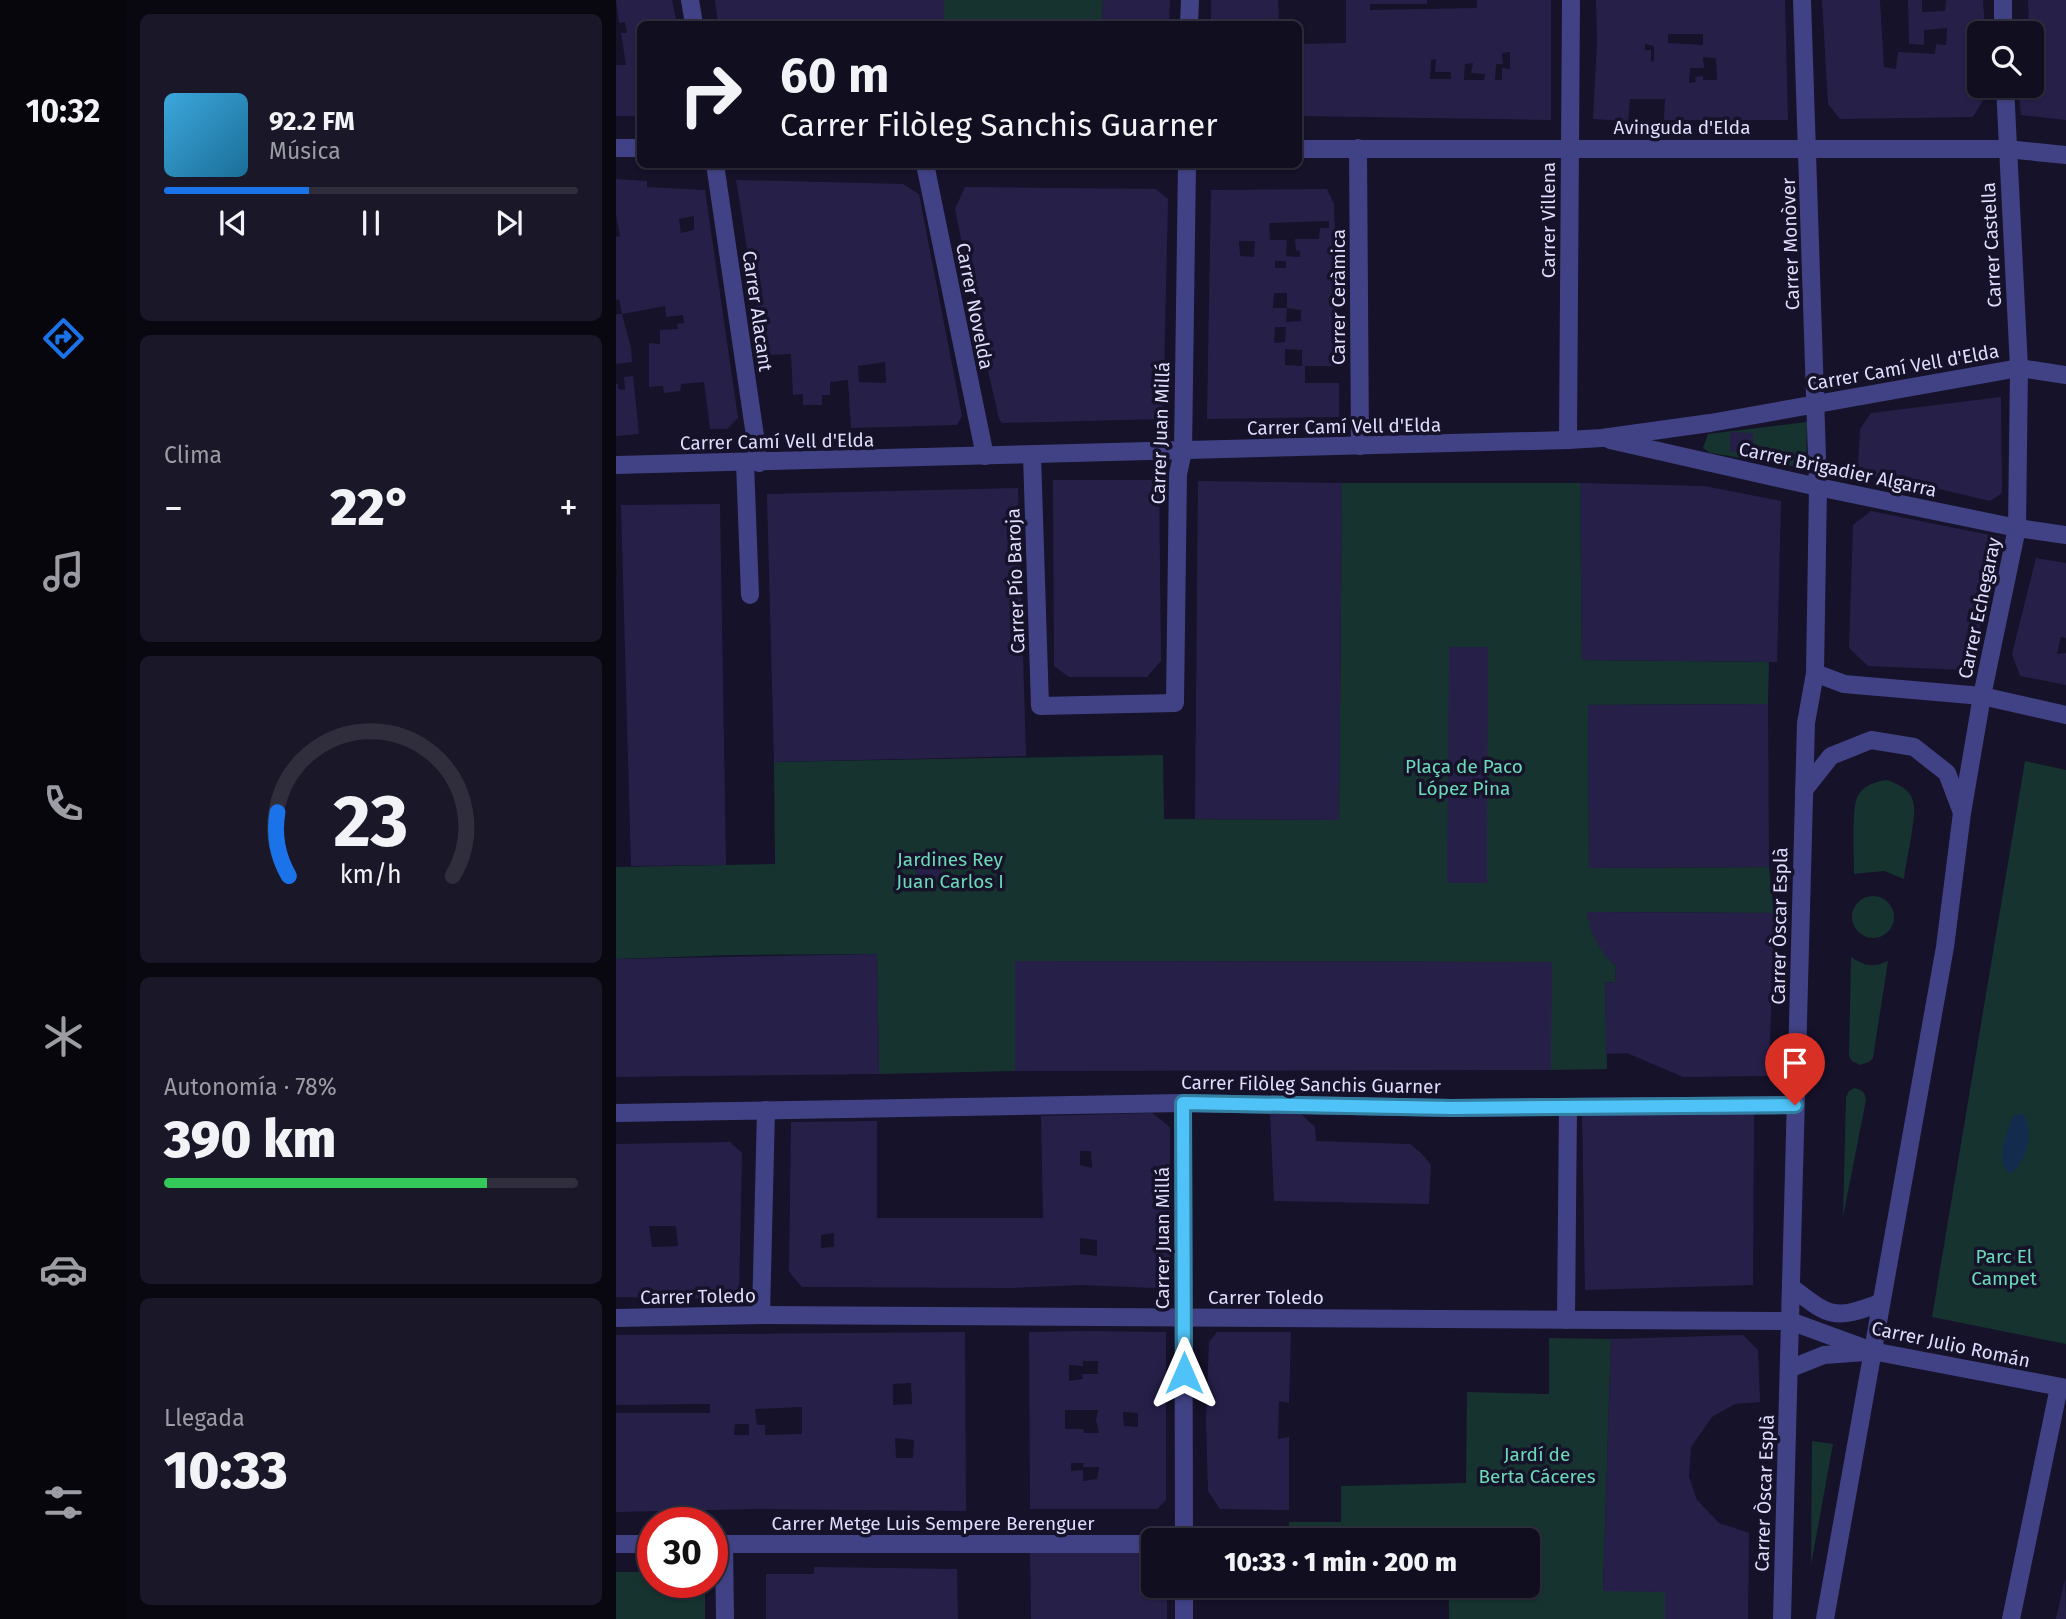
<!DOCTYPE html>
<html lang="es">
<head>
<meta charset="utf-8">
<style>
  body { margin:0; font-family:"Fira Sans",sans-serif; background:#191728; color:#f1f3f6; height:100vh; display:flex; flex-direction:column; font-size:26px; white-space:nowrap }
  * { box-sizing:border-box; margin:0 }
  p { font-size:23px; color:#9c9ca4 }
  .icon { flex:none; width:38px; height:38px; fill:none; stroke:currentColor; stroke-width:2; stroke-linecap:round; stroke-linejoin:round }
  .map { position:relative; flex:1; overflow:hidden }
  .sheet { display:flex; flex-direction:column; gap:14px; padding:14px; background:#090811; width:490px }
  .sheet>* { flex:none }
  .hud { position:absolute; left:21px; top:21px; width:665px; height:147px; border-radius:10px; box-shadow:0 2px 5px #0004,0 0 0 2px #302e3d; background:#100e1f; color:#f1f3f6; overflow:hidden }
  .tools { position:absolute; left:1351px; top:21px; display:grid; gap:14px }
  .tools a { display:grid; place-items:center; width:77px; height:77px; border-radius:10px; background:#100e1f; box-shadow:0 2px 5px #0004,0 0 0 2px #302e3d; font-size:35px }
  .speed { position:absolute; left:21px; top:1507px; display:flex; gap:14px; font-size:35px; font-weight:700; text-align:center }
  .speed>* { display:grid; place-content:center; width:91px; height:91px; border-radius:50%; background:#100e1f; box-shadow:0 2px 5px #0004,0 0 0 2px #302e3d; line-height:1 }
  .speed .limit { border:10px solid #d22; background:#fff; color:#111 }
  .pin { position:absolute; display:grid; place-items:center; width:60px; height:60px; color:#fff; margin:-72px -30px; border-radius:50% 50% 50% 0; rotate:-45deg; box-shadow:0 0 7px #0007 }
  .pin .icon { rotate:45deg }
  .me { position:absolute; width:77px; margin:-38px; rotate:0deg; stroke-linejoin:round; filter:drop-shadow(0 0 5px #0008) }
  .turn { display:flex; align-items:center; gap:24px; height:147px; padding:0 28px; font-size:32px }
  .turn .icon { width:91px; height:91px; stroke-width:2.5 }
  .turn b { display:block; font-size:49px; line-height:60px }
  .big { font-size:52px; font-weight:800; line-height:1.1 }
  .sheet .tile { flex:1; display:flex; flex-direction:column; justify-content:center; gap:10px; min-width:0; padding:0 24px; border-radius:10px; background:#191728 }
  .sheet .dial { align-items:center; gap:0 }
  .dial svg { height:182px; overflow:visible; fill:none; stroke:#302e3d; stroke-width:7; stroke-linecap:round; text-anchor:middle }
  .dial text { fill:#f1f3f6; stroke:none }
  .song { display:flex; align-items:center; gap:21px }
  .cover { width:84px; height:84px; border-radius:10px; background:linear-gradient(135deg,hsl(200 70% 55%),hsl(200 70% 35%)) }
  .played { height:7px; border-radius:4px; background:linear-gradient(90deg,#1a73e8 35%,#302e3d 35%) }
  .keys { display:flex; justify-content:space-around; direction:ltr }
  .heat { display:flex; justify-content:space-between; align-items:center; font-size:38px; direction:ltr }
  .charge { height:10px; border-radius:5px; background:linear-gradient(90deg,#34c759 78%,#302e3d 0) }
  .trip { position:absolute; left:525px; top:1528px; width:399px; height:70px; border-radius:10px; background:#100e1f; box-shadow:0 2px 5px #0004,0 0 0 2px #302e3d; font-weight:800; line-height:70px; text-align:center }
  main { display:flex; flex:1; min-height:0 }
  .tabs { display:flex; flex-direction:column; width:126px; justify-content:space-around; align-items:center; background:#06060c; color:#9c9ca4 }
  .tabs .icon { width:49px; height:49px }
  .tabs .current { color:#1a73e8 }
  .tabs b { font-size:32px; color:#f1f3f6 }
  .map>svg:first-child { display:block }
  .green { fill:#163330 }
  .water { fill:#132c4d }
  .building { fill:#262049; fill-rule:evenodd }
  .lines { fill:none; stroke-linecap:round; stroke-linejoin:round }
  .minor { stroke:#414285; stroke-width:18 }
  .tertiary { stroke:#414285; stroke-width:18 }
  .route-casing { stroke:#337fa1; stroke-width:18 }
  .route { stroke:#4fc3f7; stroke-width:12 }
  .labels { text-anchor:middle; stroke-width:7; stroke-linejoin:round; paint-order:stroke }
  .street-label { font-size:19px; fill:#dfddfd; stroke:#151229 }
  .park-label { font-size:19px; fill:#6cdab8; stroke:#151229 }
</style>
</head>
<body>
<main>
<nav class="tabs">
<b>10:32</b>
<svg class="icon current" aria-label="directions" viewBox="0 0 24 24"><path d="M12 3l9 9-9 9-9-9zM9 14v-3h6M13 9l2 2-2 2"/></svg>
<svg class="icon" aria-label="music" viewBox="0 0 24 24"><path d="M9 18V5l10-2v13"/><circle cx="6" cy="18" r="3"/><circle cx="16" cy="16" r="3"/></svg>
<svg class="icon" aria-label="phone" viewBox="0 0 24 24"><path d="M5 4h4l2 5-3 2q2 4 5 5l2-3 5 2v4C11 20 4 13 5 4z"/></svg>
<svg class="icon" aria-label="climate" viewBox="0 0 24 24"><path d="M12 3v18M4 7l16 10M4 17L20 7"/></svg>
<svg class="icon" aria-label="car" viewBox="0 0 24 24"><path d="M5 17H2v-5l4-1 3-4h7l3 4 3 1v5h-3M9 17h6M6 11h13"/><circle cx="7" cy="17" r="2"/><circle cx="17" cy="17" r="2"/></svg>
<svg class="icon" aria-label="filters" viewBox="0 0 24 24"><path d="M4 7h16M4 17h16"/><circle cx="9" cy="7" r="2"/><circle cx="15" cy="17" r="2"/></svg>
</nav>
<section class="sheet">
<div class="tile">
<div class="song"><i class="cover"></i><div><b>92.2 FM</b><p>Música</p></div></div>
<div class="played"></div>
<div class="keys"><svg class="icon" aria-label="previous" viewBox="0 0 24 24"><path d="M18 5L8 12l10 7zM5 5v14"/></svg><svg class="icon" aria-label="pause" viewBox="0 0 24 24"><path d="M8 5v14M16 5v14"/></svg><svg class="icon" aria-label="next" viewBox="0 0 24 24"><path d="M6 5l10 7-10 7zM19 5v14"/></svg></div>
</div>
<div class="tile"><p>Clima</p>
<div class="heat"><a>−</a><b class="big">22°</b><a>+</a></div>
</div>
<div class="tile dial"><svg viewBox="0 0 100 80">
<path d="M14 69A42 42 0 1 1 86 69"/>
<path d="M14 69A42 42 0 0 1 9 41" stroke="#1a73e8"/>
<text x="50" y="56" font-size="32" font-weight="700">23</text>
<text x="50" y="72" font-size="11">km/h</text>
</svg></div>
<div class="tile"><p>Autonomía · 78%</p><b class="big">390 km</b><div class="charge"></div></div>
<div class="tile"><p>Llegada</p><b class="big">10:33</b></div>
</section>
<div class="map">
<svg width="1450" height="1619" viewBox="0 0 1450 1619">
  <rect width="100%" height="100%" fill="#151229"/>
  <g class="green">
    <path d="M328,0H487L486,24H328Z"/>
    <path d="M1191,422L1190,468L1094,453L1087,448L1092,434Z"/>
    <path d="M726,483H964L966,660L1153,662L1152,704L972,705L973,868L1153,867L1158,913L971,912C976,934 983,950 1000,966L999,982L989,983L991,1069L935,1070V962L399,961V1071L263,1074L261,954L118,955L0,959V867L159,864L158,762L547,755L548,819L723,820Z"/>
    <path d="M1409,761L1450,770V1344L1316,1317Z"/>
    <path d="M1270,780C1283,784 1296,790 1298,805C1300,819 1290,862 1288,879L1268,871L1238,874C1238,858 1236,813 1240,801C1244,787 1257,782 1270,780Z"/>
    <circle cx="1257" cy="917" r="21"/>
    <path d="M1235,957C1249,966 1256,968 1272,961L1257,1058L1253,1062L1244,1065L1236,1061L1233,1056Z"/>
    <path d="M1238,1088C1246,1090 1249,1092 1250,1100L1227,1217L1230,1097L1233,1091Z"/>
    <path d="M933,1338L995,1339L987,1590L1049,1592V1619H833V1586H912V1540H672L673,1522H725V1486L850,1483L851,1392L933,1394Z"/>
    <path d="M1196,1441L1217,1444L1195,1565Z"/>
    <path d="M0,1572H37V1582H89V1619H0Z"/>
  </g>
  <path class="water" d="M1407,1114C1419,1132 1411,1159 1396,1173L1391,1172C1381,1156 1390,1130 1398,1115Z"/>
  <g class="building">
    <path d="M0,0H56L61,24H24V116H0V65H10L5,33H11L9,22L3,23Z"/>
    <path d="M99,0H328V24H102Z"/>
    <path d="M487,0H554L553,24H486Z"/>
    <path d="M595,0H662L663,24H595Z"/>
    <path d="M730,0H811V4H754V10L861,8V0H935V120L682,116V44L730,43ZM894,52V69L886,68V80H879L880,64H887L886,53ZM820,59L819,72H835V79H814L815,60ZM857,63L855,73L869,74L868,80H848L849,64Z"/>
    <path d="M980,0H1169L1172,120H1048L1049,99H1014L1012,121L977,119L981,43ZM1052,34H1087V45L1052,43ZM1029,44L1038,46V62L1035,61V50H1029ZM1087,57L1100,58L1101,80H1087V76L1079,77L1080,82L1073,83L1074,68H1088Z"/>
    <path d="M1206,0H1264L1268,67L1280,69L1282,52L1319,54L1320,44L1330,45L1331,28L1308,30V45L1293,44L1292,0H1306V12L1329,11L1330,0H1367L1369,33H1363V86H1371V94L1357,117L1224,119L1212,104Z"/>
    <path d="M1412,0H1450V120L1405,115L1402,86H1416V33H1413Z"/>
    <path d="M0,179L31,181V187L89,190L122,418L111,429H94L88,382L65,384L64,391L48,393L47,386L33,387V343L44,344V330L62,329L61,324L68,323L67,315L50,317L49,306L6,314L3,299L0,300V237L4,236L0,215ZM78,216V230L65,233L63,219Z"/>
    <path d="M120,180L287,184L303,194L346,416L341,425L235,428L232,380L214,382V395H206V405H187V394L177,395L175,354L148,355ZM269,362L270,383L243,382L242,366Z"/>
    <path d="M349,187L540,189L552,199L547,419L386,423L383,419L369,357L339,209Z"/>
    <path d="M711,189L718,204L723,366H689V383H723V417L591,419L595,190ZM713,221V228H704L703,239H679L680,250L684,251V257L670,256L671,240H654L653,223ZM623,241H639L638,257L624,256ZM659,261H670V268H659ZM658,293H671V308L685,310V321L670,322L671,308H657ZM659,327H670L669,342L658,343ZM669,349L686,350V366L669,365Z"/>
    <path d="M0,314H6L15,348L16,362L0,364Z"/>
    <path d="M17,376L23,434L0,436V384H2V389L9,390L8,377Z"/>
    <path d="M1385,397L1386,493L1374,501L1302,484L1252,476L1242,466L1244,429L1255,413Z"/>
    <path d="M1114,432L1137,433V452H1114Z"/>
    <path d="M437,480H543L545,661L531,677H453L438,666Z"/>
    <path d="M582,481L726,483L723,820L579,819Z"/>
    <path d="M964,483L1088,486L1165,501L1161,662L966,660Z"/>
    <path d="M402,488L410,756L158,762L151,494Z"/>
    <path d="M104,504L110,865L15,866L5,505Z"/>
    <path d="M1255,511L1384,537L1356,661L1348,670L1252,666L1233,648L1237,525Z"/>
    <path d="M1420,558L1450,563V638L1445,637L1441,654L1450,653V685L1404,676L1396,654Z"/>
    <path d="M833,647H872L871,883H831Z"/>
    <path d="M1152,704L1153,867L973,868L972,705Z"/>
    <circle cx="313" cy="866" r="14"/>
    <path d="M971,912L1158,913L1153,1076L1067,1077L1011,1053L990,1054L989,983L999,982L1000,966L989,956L976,934Z"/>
    <path d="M261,954L263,1074L0,1077V959Z"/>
    <path d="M399,961L936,962L935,1070L399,1071Z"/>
    <path d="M966,1112H1138L1137,1285L969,1290Z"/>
    <path d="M536,1113L554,1127V1277L540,1288L465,1285L397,1288L186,1287L173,1272L175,1122L261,1121V1218H427L425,1116ZM464,1151H475L476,1168L464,1165ZM218,1233V1247L205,1248V1235ZM464,1238L481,1240V1256L464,1254Z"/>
    <path d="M654,1113L685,1114L699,1127L700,1141L794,1144L806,1154L815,1165L813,1204L658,1201Z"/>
    <path d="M114,1142L126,1153L123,1299L0,1297V1144ZM33,1226H60L62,1246L36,1247Z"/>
    <path d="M468,1331L550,1332V1500L541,1509H414L413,1332ZM467,1361H482V1374H466L467,1379L453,1381V1365L467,1366ZM449,1410H482L480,1420L483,1433H468L467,1429H449ZM507,1412L522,1413V1427L508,1426ZM455,1463H468L467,1467H483L481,1479L467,1481V1470L455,1471Z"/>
    <path d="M349,1332L350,1511L139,1509L0,1512V1413H94V1404L0,1405V1335ZM295,1383L296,1404L277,1405V1384ZM186,1407V1434L149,1435V1425H141L139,1409ZM119,1424H133V1435H118ZM279,1438L298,1440L297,1458H280Z"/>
    <path d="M601,1332H675L673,1403L663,1401L662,1439L673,1437V1510L604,1509L592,1491L590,1420L593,1342Z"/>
    <path d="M1127,1335L1142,1350L1144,1402L1119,1404L1096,1417L1075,1447L1073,1477L1081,1500L1103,1523L1133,1533L1132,1619H1049V1592L987,1591L995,1339Z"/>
    <path d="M414,1551H537V1586H551V1619H415Z"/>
    <path d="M198,1567L341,1569L342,1619H150V1574H198Z"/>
    <path d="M1449,1579L1450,1619H1440Z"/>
  </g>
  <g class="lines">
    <g class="minor">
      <path d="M74,0L78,24"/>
      <path d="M1387,0V33"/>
      <path d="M573,24L574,0"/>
      <path d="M742,148L744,446"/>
      <path d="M99,164L143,463"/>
      <path d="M309,164L369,456"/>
      <path d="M952,440L955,0"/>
      <path d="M994,440L1202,487L1401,528L1450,535"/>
      <path d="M416,455L424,706L559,703L562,474L567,451L571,164"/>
      <path d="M129,463L134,595"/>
      <path d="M0,465L952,440L986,438L1094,423L1403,368L1450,375"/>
      <path d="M1199,673L1228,684L1366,696L1450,715"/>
      <path d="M1188,790L1215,756L1255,740L1298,747L1331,773L1345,810"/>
      <path d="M567,1103L568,1540"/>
      <path d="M0,1113L567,1103L836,1108L1179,1105"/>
      <path d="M1175,1287C1213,1316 1217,1321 1264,1303"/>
      <path d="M145,1315L150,1110"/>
      <path d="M0,1318L145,1315L1174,1321L1256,1351L1450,1388"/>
      <path d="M950,1320L952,1107"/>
      <path d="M1173,1369L1208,1355L1249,1352"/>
      <path d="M0,1544H37"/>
      <path d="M96,1544H537"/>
      <path d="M108,1544L109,1619"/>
      <path d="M568,1586V1619"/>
      <path d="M1166,1619L1190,723L1199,673L1202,487L1186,0"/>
      <path d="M1209,1619L1329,947L1346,813L1366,696L1401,528L1403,368L1389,86"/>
      <path d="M1395,1619L1443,1387"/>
    </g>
    <g class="tertiary">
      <path d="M0,148H24"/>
      <path d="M682,149H1390L1450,155"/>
    </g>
  </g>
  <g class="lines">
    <g class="route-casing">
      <path id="route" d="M568,1373L567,1103L836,1108L1179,1105"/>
    </g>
    <use href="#route" class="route"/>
  </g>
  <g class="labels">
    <g class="street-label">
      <text x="1066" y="134">Avinguda d'Elda</text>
      <text transform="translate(932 220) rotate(-90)" y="7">Carrer Villena</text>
      <text transform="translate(1174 244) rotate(-92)" y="7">Carrer Monòver</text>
      <text transform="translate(1375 245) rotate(-93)" y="7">Carrer Castella</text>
      <text transform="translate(722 297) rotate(-90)" y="7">Carrer Ceràmica</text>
      <text transform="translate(359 306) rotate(79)" y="7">Carrer Novelda</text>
      <text transform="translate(142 311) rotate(82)" y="7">Carrer Alacant</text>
      <text transform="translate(1287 367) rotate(-10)" y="7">Carrer Camí Vell d'Elda</text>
      <text transform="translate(728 426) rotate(-1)" y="7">Carrer Camí Vell d'Elda</text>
      <text transform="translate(544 433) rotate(-88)" y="7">Carrer Juan Millá</text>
      <text transform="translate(161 441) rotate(-1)" y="7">Carrer Camí Vell d'Elda</text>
      <text transform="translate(1222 469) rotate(12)" y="7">Carrer Brigadier Algarra</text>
      <text transform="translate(399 581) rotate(-92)" y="7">Carrer Pío Baroja</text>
      <text transform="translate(1363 608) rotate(-78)" y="7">Carrer Echegaray</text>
      <text transform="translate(1163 926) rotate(-89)" y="7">Carrer Òscar Esplà</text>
      <text transform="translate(695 1084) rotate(1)" y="7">Carrer Filòleg Sanchis Guarner</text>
      <text transform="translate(546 1238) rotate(-90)" y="7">Carrer Juan Millá</text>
      <text transform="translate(82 1296) rotate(-1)" y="7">Carrer Toledo</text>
      <text x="650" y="1304">Carrer Toledo</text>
      <text transform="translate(1335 1344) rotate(12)" y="7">Carrer Julio Román</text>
      <text transform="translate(1148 1493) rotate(-88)" y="7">Carrer Òscar Esplà</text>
      <text x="317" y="1530">Carrer Metge Luis Sempere Berenguer</text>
    </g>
    <g class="park-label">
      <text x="848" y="773">Plaça de Paco<tspan x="848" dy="22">López Pina</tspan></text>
      <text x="334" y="866">Jardines Rey<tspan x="334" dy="22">Juan Carlos I</tspan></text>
      <text x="1388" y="1263">Parc El<tspan x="1388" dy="22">Campet</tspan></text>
      <text x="921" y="1461">Jardí de<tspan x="921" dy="22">Berta Cáceres</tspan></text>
    </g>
  </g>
</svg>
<div class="tools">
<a><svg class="icon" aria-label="search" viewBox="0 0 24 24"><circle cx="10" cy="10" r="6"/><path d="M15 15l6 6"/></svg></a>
</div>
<div class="speed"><div class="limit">30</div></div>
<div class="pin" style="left:1179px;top:1105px;background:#d93025"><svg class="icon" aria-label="arrive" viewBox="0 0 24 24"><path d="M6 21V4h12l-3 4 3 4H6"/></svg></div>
<svg class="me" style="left:568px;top:1373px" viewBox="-20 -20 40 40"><path d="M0-17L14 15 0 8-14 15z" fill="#4fc3f7" stroke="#fff" stroke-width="4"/></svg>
<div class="trip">10:33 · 1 min · 200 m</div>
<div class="hud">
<div class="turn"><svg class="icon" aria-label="right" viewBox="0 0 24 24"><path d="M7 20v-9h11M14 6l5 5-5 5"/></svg><div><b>60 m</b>Carrer Filòleg Sanchis Guarner</div></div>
</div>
</div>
</main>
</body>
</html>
